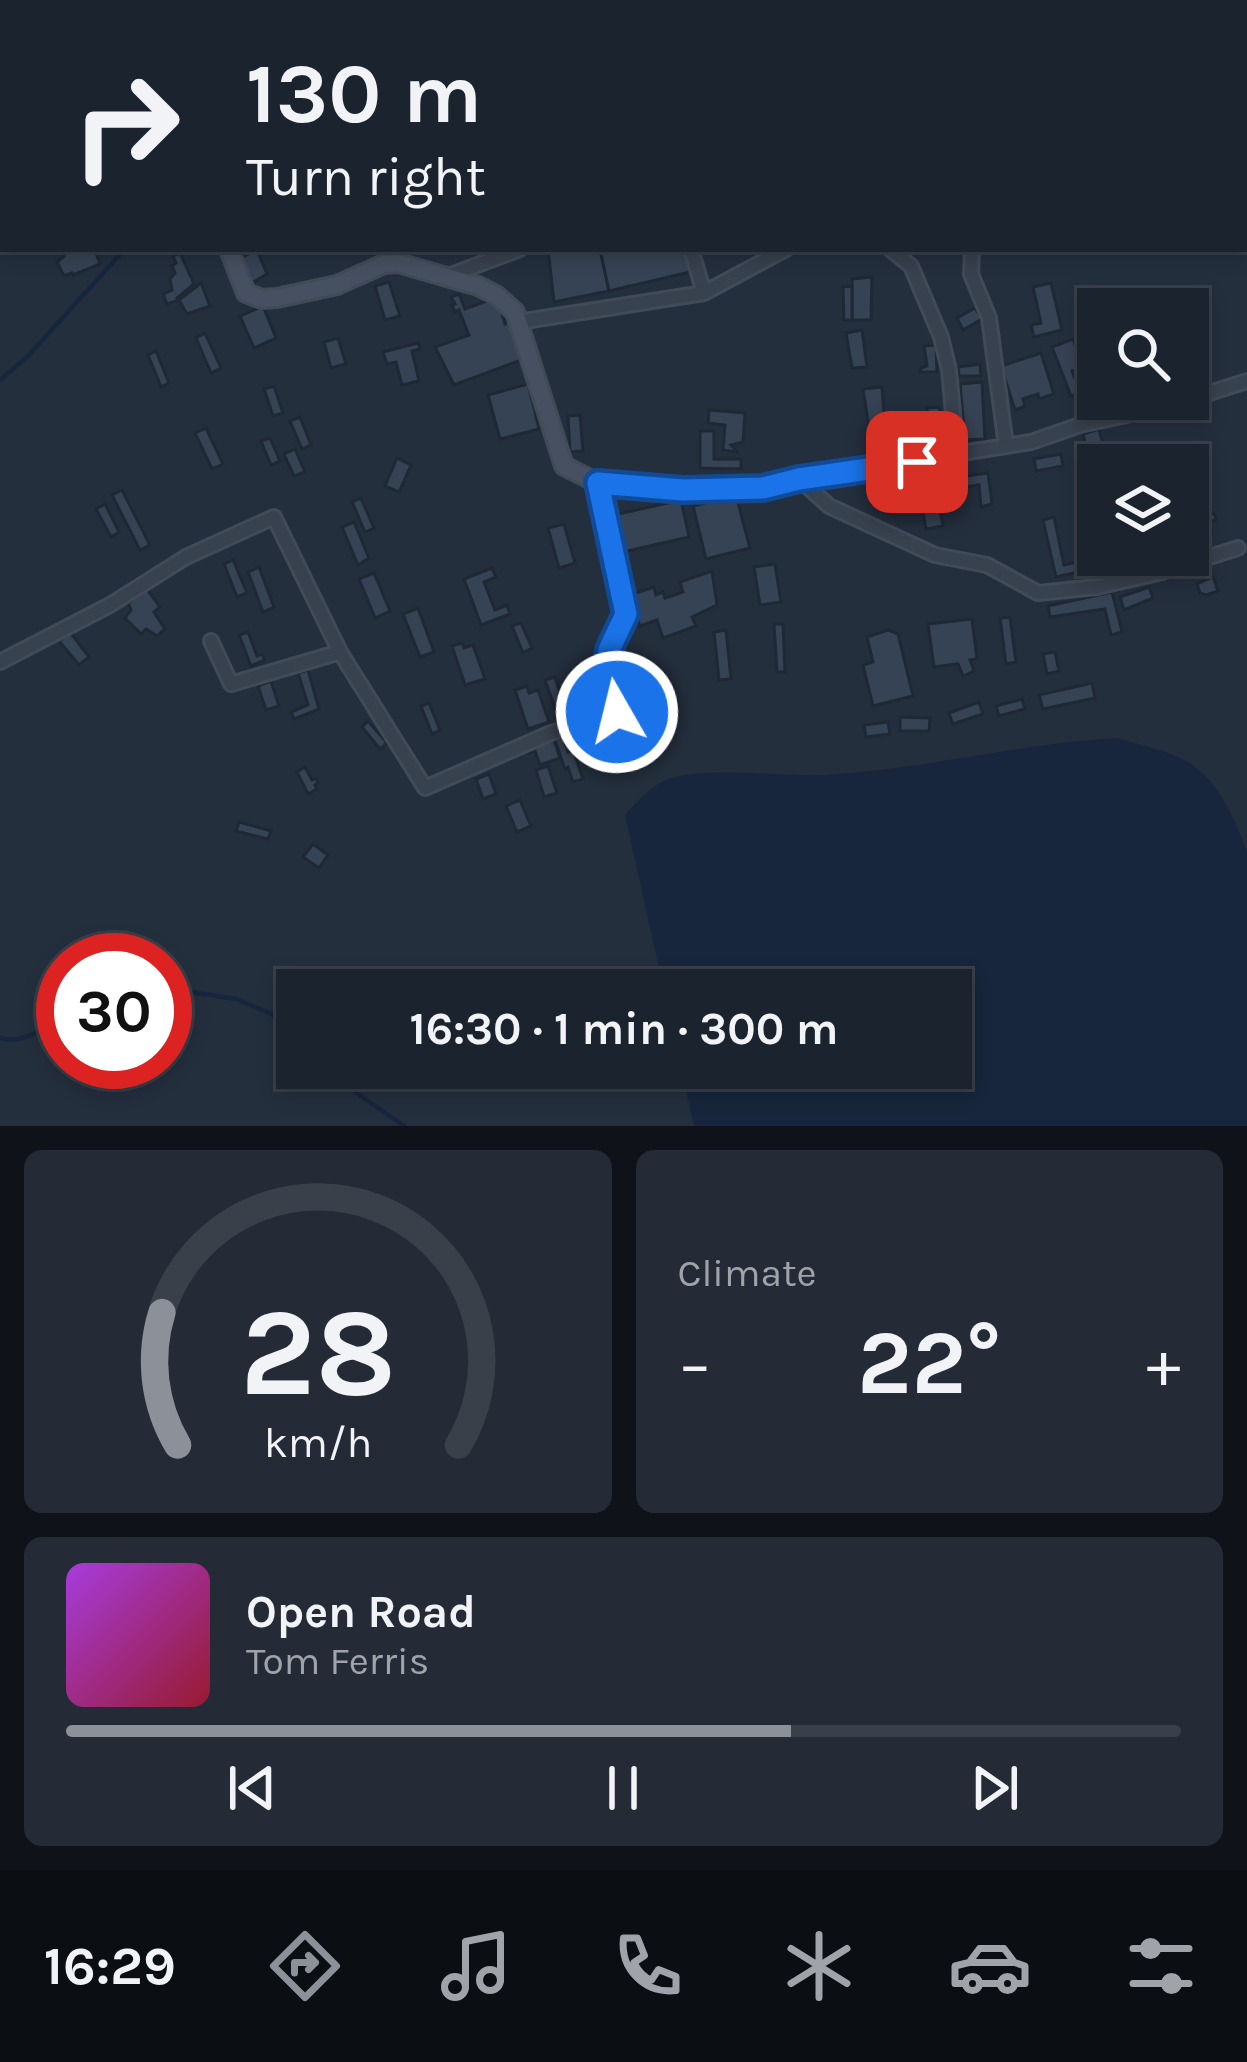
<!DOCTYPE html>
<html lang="en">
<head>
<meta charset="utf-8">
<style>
  body { margin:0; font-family:Karla,sans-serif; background:#242b36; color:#f1f3f6; height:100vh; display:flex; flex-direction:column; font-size:45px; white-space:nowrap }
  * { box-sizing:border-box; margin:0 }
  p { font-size:39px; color:#a0a4aa }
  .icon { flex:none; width:66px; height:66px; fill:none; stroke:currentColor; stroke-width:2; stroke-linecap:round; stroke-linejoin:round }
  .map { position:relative; height:1126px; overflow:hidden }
  .sheet { display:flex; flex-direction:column; gap:24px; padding:24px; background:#0f1319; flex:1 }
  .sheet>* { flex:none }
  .banner { position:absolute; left:0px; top:0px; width:1248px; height:252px; box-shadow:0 6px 18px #0003,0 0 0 3px #39404a; background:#1b232e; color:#f1f3f6; overflow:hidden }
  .tools { position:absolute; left:1077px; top:288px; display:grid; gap:24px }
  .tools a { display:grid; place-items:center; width:132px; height:132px; border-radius:0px; background:#1b232e; box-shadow:0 6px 18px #0003,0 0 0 3px #39404a; font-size:60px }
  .speed { position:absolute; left:36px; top:933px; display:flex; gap:24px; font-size:60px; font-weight:700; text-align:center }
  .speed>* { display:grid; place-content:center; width:156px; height:156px; border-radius:50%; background:#1b232e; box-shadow:0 6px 18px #0003,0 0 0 3px #39404a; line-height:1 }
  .speed .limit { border:18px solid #d22; background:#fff; color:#111 }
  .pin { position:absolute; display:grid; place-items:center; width:102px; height:102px; color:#fff; margin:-51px; border-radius:24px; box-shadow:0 6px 18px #0006 }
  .me { position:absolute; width:132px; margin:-66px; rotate:352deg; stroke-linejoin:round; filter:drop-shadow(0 0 9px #0008) }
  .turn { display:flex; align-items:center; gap:42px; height:252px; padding:0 48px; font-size:54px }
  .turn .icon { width:156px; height:156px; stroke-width:2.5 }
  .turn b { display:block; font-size:84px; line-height:102px }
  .big { font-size:90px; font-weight:700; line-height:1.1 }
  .sheet .widget { flex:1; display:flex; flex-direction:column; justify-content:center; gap:18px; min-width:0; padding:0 42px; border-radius:18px; background:#242b36 }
  .sheet .dial { align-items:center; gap:0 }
  .dial svg { height:312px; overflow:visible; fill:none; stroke:#39404a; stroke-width:7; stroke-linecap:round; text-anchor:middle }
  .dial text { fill:#f1f3f6; stroke:none }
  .song { display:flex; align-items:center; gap:36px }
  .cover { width:144px; height:144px; border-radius:18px; background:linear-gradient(135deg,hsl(280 70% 55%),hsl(350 70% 35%)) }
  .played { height:12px; border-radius:6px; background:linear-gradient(90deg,#8c9099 65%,#39404a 65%) }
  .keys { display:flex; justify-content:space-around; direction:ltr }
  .heat { display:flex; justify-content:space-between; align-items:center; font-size:66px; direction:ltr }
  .sheet .tiles { flex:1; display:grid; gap:24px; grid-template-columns:1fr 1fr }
  .widget:last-child { grid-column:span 2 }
  .trip { position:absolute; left:276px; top:969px; width:696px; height:120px; border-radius:0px; background:#1b232e; box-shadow:0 6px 18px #0003,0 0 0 3px #39404a; font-weight:700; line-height:120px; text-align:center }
  .tab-bar { display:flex; height:192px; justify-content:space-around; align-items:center; background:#0b0e12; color:#a0a4aa }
  .tab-bar .icon { width:84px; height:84px }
  .tab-bar .current { color:#8c9099 }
  .tab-bar b { font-size:54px; color:#f1f3f6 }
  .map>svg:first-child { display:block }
  .water { fill:#17263c }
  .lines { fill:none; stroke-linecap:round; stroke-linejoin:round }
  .stream { stroke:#17263c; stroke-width:4.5 }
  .building { fill:#364354; stroke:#1f2835; stroke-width:3 }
  .street-casing { stroke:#414a57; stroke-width:18 }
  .secondary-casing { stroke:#414a57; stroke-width:22 }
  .street { stroke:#38414e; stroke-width:12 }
  .secondary { stroke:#465061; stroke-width:16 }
  .route-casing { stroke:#114b97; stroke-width:30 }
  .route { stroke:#1a73e8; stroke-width:21 }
</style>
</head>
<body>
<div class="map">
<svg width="1247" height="1126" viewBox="0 0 1247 1126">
  <rect width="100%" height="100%" fill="#242f3e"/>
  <path class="water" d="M1115,738C1139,744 1179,753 1198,769C1220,786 1239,827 1247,853V1126H694L681,1068H951V990H664L625,815C640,799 654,782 675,777C719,767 777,777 823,775C921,770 1017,744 1115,738Z"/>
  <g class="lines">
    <g class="stream">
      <path d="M174,0L175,3"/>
      <path d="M372,3V0"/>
      <path d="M0,380L28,356L125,249"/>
      <path d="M165,988L236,999L272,1014L297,1047"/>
      <path d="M0,1038C23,1045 46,1028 63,1013"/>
      <path d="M321,1068L404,1126"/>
    </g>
  </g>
  <g class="building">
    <path d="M61,249H87L89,253L95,250L100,264L73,275L72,273L64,276L57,262L64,256Z"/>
    <path d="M548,249H600L609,291L554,302Z"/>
    <path d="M600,249H684L690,272L609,291Z"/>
    <path d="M257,250L267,274L252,283L242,257Z"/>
    <path d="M180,253L194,284L177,298V301L167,304L163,294L172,290L170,279L175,273L172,266L176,263L173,256Z"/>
    <path d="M872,277L871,320H852V279Z"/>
    <path d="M389,282L400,316L385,320L375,286Z"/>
    <path d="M201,283L210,306L187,314L179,300Z"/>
    <path d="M1051,283L1062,330L1034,337L1031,325L1041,323L1033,287Z"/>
    <path d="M852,286V320H844L843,287Z"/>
    <path d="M459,294L465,309L497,297L505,324L509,322L524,359L454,385L435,347L469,335L459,310L455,312L452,305L455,304L451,297Z"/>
    <path d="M263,306L276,338L254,348L240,316Z"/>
    <path d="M975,308L982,319L963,330L957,318Z"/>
    <path d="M862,330L867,367L852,368L846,333Z"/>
    <path d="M205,333L221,368L211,373L196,338Z"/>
    <path d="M338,338L346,364L331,368L324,342Z"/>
    <path d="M1073,339L1083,367L1072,371L1080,393L1071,396L1052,347Z"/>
    <path d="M418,343L420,349L412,351L419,381L402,385L396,362L387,364L383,352Z"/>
    <path d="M936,345L937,372H920L921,368L927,366L924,346Z"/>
    <path d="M156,351L169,383L161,387L148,355Z"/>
    <path d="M1041,353L1054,394L1039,399L1038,394L1023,399L1025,406L1015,410L1001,366Z"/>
    <path d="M980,364L981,376H959L958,367Z"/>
    <path d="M982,382L985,439L965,440L960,384Z"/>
    <path d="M528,384L539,429L500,439L488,395Z"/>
    <path d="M274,386L283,413L273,416L264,389Z"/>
    <path d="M882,387L885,425L890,428V445L872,447L863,389Z"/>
    <path d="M939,407L945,443L930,444L927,408Z"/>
    <path d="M709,410L745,413L743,442L731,445L737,452L723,450L725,425L708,423Z"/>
    <path d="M580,415L583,451L570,452L568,416Z"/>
    <path d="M300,417L311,445L302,449L290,421Z"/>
    <path d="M206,428L223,464L212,469L195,433Z"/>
    <path d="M1099,429L1104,448L1108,447L1111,455L1090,460L1083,434Z"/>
    <path d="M700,431H714V459H741V469L700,468Z"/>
    <path d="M270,438L280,461L271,465L261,441Z"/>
    <path d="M295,449L305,472L294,476L284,454Z"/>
    <path d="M1061,454L1063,466L1036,471L1034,459Z"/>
    <path d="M397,458L411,465L399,492L385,486Z"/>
    <path d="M988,473L992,504L981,507L979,485L915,494L914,483Z"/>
    <path d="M1200,479L1207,513L1197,515L1189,481Z"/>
    <path d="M122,490L150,545L140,550L112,495Z"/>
    <path d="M937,493L943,526L926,529L920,496Z"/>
    <path d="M736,495L750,548L706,559L693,506Z"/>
    <path d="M361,498L374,528L365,532L352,502Z"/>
    <path d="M681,500L689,537L623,552L614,515Z"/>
    <path d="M105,504L119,532L111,537L96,509Z"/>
    <path d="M1214,513L1216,520L1209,521L1212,534L1202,536L1198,517Z"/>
    <path d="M1054,517L1064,565L1086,560L1088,570L1056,577L1043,520Z"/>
    <path d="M354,522L369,558L358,565L342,527Z"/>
    <path d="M564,524L575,563L559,568L548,528Z"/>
    <path d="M233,560L247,593L237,597L224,564Z"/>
    <path d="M775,564L781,602L760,605L754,567Z"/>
    <path d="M259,567L274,607L263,612L248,572Z"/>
    <path d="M492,568L496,577L484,582L495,610L507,605L510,614L481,625L464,579Z"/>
    <path d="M712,571L717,605L692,617L696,626L663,638L657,620L640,626L629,595L654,587L656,595L663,592L665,598L683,592L680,582Z"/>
    <path d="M374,573L390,611L375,618L359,579Z"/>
    <path d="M1213,577L1218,591L1206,595L1200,593L1197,584Z"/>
    <path d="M1149,587L1153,598L1124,610L1120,597Z"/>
    <path d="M147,589L160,607L154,612L165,629L157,636L146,629L141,634L125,618L131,610L128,603Z"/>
    <path d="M1112,592L1122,632L1111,635L1105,609L1050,617L1048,606Z"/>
    <path d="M418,608L434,652L420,657L403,614Z"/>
    <path d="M1010,617L1016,662L1006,664L1000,618Z"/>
    <path d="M972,619L977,659L970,660L974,671L963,676L958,664L934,667L928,624Z"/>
    <path d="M521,623L532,648L523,653L512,626Z"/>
    <path d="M774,624H783L785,672H777Z"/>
    <path d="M726,630L731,679L719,680L714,632Z"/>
    <path d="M888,630L898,634L913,696L873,706L863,665L873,662L867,637Z"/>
    <path d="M70,632L89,657L79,665L59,641Z"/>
    <path d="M248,632L257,656L262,654L265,660L251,666L239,635Z"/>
    <path d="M462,643L464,648L473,645L485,679L465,685L452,646Z"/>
    <path d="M1055,652L1059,671L1047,674L1043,654Z"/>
    <path d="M308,670L319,709L294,719L291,712L308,705L298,673Z"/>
    <path d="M555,677L564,705L555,708L545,680Z"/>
    <path d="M271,681L279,706L266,710L258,686Z"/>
    <path d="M1092,683L1095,698L1043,709L1039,695Z"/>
    <path d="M600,684L605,705L595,707L589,687Z"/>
    <path d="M527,686L529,693L538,690L549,722L528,729L515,690Z"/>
    <path d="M1022,699L1025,709L999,716L996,706Z"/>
    <path d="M979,702L983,714L953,724L949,713Z"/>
    <path d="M429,703L440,730L432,734L421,706Z"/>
    <path d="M900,717L930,718L929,731H900Z"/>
    <path d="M661,720L663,739L651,740L648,722Z"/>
    <path d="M368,721L387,743L380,749L362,727Z"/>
    <path d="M888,722L890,734L866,737L864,725Z"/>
    <path d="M563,737L568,752L573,750L583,779L573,782L568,767L565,769L555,740Z"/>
    <path d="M554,740L560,758L540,765L535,751L529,753L528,749Z"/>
    <path d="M548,766L557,793L544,797L536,770Z"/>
    <path d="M305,767L312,780L316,778L318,783L315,785L317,789L308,794L297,772Z"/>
    <path d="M489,774L496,794L483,799L476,779Z"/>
    <path d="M520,800L531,826L517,832L506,806Z"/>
    <path d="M239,822L271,831L268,839L236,831Z"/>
    <path d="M313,844L328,855L319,868L303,857Z"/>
  </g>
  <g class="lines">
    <g class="street-casing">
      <g id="street">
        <path d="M475,3L482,0"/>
        <path d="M581,3H584"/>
        <path d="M1245,54L1247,51"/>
        <path d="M1245,146L1247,151"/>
        <path d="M691,249L704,293"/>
        <path d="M890,249L911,266L941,337L949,370L957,456"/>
        <path d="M972,249L971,274L989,318L1006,446"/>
        <path d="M448,276L520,249"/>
        <path d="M518,322L704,293L786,249"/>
        <path d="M799,479L829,506L935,555L987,565L1038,593L1097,587L1162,572L1238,548"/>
        <path d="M211,641L231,684L340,652"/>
        <path d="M0,662L110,605L186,557L274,517L340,652L425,788L551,733L617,712L608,661L609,650L626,614L598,483C666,489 732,496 799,479L1031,442L1080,425L1168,406L1247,381"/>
      </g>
    </g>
    <g class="secondary-casing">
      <g id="secondary">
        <path d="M0,99H3"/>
        <path d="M229,249L246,293L262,299L277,298L337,285L384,264L398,263L478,286L496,295L515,312L564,466L598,483"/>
      </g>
    </g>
    <use href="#street" class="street"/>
    <use href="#secondary" class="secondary"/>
  </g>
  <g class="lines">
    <g class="route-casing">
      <path id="route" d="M617,712L608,661L609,650L626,614L598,483L683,490L763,488L799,479L917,462"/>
    </g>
    <use href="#route" class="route"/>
  </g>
</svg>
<div class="tools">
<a><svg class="icon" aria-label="search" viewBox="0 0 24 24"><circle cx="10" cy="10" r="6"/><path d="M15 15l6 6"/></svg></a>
<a><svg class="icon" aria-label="layers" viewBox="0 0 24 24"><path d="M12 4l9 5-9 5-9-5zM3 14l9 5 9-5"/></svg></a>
</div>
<div class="speed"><div class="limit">30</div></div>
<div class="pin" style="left:917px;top:462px;background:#d93025"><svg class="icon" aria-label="arrive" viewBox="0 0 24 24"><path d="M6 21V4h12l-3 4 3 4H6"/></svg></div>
<svg class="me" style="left:617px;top:712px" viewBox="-20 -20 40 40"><circle r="17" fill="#1a73e8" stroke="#fff" stroke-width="3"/><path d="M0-11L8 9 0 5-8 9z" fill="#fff"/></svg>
<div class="trip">16:30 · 1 min · 300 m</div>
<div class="banner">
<div class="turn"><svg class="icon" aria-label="right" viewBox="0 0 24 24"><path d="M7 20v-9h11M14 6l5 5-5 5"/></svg><div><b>130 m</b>Turn right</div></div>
</div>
</div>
<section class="sheet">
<div class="tiles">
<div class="widget dial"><svg viewBox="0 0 100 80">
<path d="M14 69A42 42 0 1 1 86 69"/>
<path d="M14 69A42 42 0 0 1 10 35" stroke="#8c9099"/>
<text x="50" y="56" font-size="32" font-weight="700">28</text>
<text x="50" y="72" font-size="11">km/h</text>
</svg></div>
<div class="widget"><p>Climate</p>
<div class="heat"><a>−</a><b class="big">22°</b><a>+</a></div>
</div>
<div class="widget">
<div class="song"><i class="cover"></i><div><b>Open Road</b><p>Tom Ferris</p></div></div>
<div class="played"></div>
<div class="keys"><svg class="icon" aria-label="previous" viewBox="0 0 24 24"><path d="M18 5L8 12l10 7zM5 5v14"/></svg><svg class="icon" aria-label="pause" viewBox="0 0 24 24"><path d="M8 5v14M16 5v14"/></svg><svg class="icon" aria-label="next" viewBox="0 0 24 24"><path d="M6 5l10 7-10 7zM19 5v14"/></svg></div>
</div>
</div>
</section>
<nav class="tab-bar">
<b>16:29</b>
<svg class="icon current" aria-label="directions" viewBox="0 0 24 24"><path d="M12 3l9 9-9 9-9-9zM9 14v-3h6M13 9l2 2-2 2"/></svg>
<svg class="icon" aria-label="music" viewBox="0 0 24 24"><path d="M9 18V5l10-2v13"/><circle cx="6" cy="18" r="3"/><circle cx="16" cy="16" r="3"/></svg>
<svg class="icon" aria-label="phone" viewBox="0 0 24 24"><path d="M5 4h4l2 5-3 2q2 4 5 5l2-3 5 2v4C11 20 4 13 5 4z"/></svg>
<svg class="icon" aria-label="climate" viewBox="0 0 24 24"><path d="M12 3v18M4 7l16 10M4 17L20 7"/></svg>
<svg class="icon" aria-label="car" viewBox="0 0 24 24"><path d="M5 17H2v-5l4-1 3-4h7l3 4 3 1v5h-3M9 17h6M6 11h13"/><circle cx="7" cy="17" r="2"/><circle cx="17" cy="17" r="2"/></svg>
<svg class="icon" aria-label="filters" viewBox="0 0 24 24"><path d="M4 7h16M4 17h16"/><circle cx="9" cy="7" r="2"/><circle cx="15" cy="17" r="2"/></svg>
</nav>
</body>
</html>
